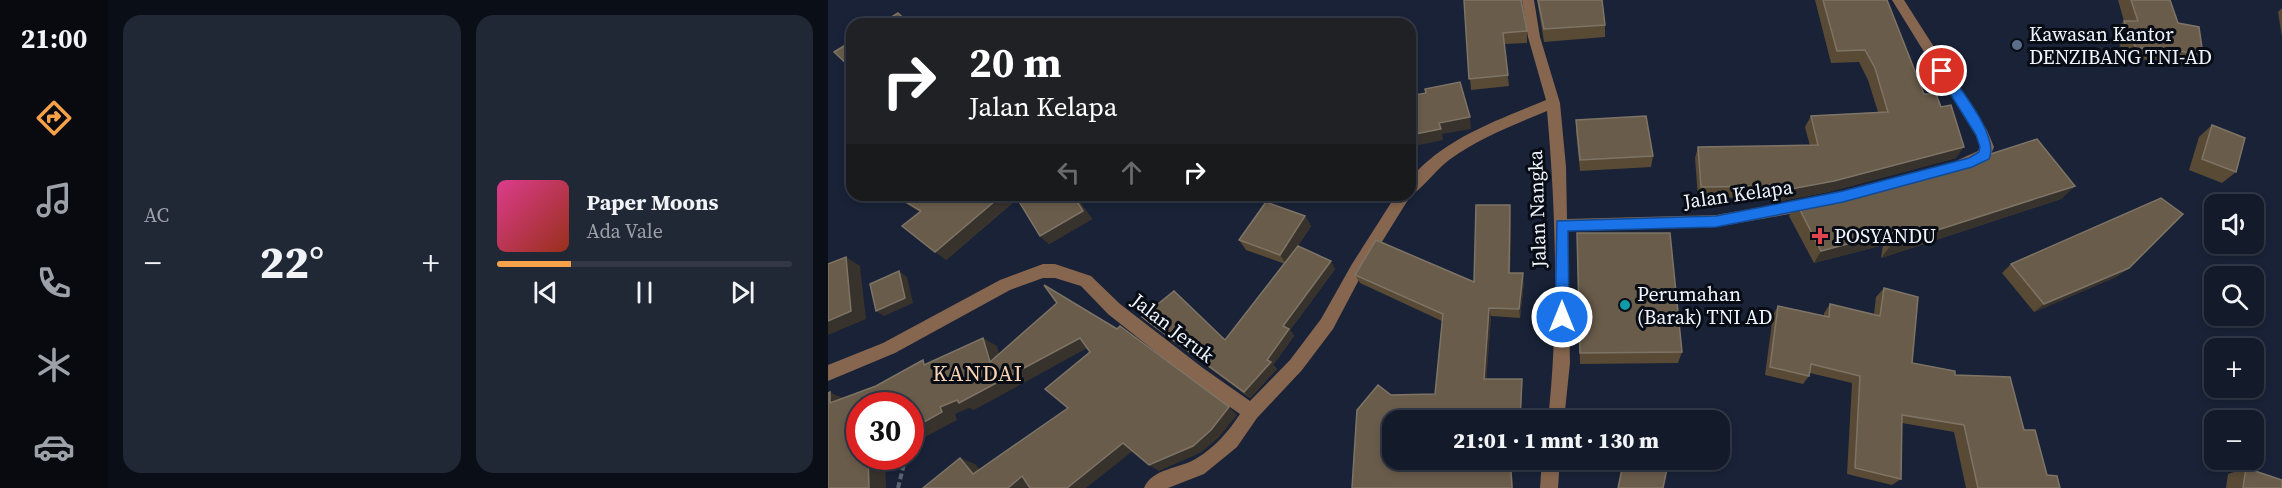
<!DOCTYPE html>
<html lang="id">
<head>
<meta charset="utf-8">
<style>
  body { margin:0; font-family:"Source Serif 4",serif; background:#202735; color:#f1f3f6; height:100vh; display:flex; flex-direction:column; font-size:22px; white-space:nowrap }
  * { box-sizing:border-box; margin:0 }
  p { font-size:20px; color:#9da1a8 }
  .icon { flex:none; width:33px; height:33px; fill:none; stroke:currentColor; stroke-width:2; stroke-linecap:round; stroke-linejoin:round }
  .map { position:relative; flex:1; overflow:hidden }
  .drawer { display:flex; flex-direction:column; gap:15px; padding:15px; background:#0a0e17; width:720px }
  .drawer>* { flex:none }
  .top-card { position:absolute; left:18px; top:18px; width:570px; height:183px; border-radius:18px; box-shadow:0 3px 9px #0003,0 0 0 2px #323846; background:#202124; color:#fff; overflow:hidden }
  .fabs { position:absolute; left:1376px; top:194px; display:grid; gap:12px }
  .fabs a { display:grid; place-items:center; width:60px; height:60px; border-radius:12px; background:#131a29; box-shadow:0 3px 9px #0003,0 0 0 2px #323846; font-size:30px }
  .speed { position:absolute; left:18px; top:392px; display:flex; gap:12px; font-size:30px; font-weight:700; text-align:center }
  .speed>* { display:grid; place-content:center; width:78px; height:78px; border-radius:50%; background:#131a29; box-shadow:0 3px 9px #0003,0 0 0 2px #323846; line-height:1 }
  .speed .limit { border:9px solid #d22; background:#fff; color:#111 }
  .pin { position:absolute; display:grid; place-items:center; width:51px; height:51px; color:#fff; margin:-26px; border:3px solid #fff; border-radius:50%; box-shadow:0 2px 6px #0007 }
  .me { position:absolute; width:66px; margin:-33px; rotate:0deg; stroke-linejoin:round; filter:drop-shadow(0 0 4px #0008) }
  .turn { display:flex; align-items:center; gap:21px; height:126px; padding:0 24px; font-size:27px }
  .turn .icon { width:78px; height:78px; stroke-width:2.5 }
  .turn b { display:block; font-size:42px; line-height:51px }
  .lanes { display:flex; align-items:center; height:57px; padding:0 24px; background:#0003; justify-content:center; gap:30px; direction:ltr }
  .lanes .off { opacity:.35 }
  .big { font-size:45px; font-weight:800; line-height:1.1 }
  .drawer .tile { flex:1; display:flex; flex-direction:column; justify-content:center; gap:9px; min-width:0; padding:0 21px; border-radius:18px; background:#202735 }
  .song { display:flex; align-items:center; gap:18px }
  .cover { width:72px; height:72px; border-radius:9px; background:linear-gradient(135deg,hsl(330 70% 55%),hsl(10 70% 35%)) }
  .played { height:6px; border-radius:3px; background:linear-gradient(90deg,#f7a149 25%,#323846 25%) }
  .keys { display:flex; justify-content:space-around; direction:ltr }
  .heat { display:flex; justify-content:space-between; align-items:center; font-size:33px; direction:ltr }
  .drawer .tiles { flex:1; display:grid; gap:15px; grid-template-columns:repeat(2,1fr) }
  .trip { position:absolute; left:554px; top:410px; width:348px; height:60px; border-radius:18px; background:#131a29; box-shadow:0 3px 9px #0003,0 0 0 2px #323846; font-weight:800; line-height:60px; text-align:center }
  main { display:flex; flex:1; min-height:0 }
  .tab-bar { display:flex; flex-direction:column; width:108px; justify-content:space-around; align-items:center; background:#080a10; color:#9da1a8 }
  .tab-bar .icon { width:42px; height:42px }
  .tab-bar .active { color:#f7a149 }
  .tab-bar b { font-size:27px; color:#f1f3f6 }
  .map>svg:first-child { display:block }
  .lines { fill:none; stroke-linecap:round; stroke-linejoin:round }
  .path { stroke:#5a6273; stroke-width:4; stroke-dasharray:6 3; stroke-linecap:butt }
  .street { fill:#86664f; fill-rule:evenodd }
  .wall { fill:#584a35 }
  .shaded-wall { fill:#38322d }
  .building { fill:#695c4b; stroke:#7e7466; stroke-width:1.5 }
  .route { fill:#1a73e8; stroke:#114b97; stroke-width:1.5 }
  .service-dot { fill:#5c6f8a; stroke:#080c15; stroke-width:2 }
  .health-dot { fill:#e0444e; stroke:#080c15; stroke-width:2 }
  .culture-dot { fill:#0f9aa8; stroke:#080c15; stroke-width:2 }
  .labels { text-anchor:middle; stroke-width:6; stroke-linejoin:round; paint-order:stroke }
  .poi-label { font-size:20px; fill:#f0f5fd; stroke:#080c15; text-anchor:start }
  .street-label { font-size:20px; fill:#f0f5fd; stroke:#080c15 }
  .quarter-label { font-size:22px; letter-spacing:1.5px; fill:#f8d3b3; stroke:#080c15 }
</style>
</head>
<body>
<main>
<nav class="tab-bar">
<b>21:00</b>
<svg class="icon active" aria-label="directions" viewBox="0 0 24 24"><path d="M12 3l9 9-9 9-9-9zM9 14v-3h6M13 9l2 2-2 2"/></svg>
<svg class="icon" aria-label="music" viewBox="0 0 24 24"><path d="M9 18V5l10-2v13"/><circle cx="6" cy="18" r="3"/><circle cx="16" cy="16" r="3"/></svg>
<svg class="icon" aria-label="phone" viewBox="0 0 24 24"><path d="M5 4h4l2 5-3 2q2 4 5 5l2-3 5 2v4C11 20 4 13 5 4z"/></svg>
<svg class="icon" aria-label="climate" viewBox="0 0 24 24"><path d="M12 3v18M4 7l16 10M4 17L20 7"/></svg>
<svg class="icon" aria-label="car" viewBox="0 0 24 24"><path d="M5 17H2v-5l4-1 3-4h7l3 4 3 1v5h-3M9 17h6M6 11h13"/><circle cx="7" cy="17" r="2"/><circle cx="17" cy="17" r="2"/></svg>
</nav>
<section class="drawer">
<div class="tiles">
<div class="tile"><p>AC</p>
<div class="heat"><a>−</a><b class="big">22°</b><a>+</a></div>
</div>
<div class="tile">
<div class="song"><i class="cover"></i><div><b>Paper Moons</b><p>Ada Vale</p></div></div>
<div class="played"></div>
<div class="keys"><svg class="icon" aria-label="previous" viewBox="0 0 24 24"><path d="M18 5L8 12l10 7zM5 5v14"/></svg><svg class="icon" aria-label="pause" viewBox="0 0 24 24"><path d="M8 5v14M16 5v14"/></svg><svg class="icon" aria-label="next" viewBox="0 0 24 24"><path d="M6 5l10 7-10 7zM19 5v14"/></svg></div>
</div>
</div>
</section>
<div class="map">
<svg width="1454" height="488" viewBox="0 0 1454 488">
  <rect width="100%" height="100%" fill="#192237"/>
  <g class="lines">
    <path class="path" d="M70,488L78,456"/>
    <g class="street">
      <path d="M694,0H706L712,37L732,103L738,167L739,219L888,215L984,198L989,200L991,204L989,208L984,210L888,227L739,231L742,363L736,420H720C731,320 728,211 719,111C686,125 651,138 621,160C610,168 592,191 583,195L534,274L505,329L474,370L429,418L409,447L376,474L340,488H316C324,468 352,469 369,458C386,448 401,431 412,414L363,380L280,314L253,286L227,278H215L182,290L67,353L0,381V365L55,343L172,280L215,264H227L263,276L292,304L375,368L422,401L462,360L493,319L524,264L568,195H582V179C616,138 670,120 718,100L700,37Z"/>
      <path d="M1064,0H1076L1159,130L1166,147L1161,159L1135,170L1130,168L1128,164L1130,160L1150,151L1152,147L1148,136Z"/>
      <path d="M714,459H732L730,488H712Z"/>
    </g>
  </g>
  <g class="wall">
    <path d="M636,0L699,31V43L676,44L681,86L643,90Z"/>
    <path d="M709,0H774L777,25V37L716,42Z"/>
    <path d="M987,0H1059L1096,94L1128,158L1000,192L953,201L952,197L870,198L867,158L870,147L982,146L977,127L983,116L1050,112L1040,80L1031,62L1003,63Z"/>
    <path d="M1290,0H1342L1350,23L1375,55L1364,66L1329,60L1298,59L1286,32L1296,21Z"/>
    <path d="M1454,8V37L1450,12Z"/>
    <path d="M748,120L825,156L823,167L752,171L748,131Z"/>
    <path d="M1384,125L1408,172L1394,183L1361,170L1371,137Z"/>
    <path d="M1247,186L1233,199L1053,258L1055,245L986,263L961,216L968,202Z"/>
    <path d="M64,195H247L264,219L221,244L212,236L189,199L118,260L92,212Z"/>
    <path d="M683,215L682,273L696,282L692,318L663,316L658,379L694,386L564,459H683L685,488H524L563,395L607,394L614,321L532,283L527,275L646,282Z"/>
    <path d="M477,216L483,226L464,255L507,269L462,330L466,336L445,365L449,369L422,398L322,324L314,317L397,340L457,264L418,250L411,240Z"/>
    <path d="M749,233L854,352L850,363L752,364L749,247Z"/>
    <path d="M1183,264L1301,268L1288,277L1206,312L1174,273Z"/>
    <path d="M1056,288L1084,363L1127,375L1196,430L1219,475L1232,488H1138L1126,432L1074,423L1073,479L1064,485L1019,474L1024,383L982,373L981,376L975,384L937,375L945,315L950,306L996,316V313L1002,304L1046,314L1048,297Z"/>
    <path d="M1418,468L1454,488H1398L1400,474Z"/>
  </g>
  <g class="shaded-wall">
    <path d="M642,117L643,129L614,134L615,140L582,147V135L611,123Z"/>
    <path d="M1136,147L1128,158L1000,192L953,201L958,190Z"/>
    <path d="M1247,186L1233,199L1053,258L1063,245Z"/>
    <path d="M174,195H190L192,196L118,260L107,252Z"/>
    <path d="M245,195H247L264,219L221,244L212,236Z"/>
    <path d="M682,205L683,215L681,282V273Z"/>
    <path d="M477,216L483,226L458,264L452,255Z"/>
    <path d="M1064,232L1055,245L986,263L993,251Z"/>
    <path d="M18,257L32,266L38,319L0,335V321Z"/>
    <path d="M503,261L507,269L462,330L466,336L445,365L449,369L422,398L416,392L455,326Z"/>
    <path d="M1301,268L1288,277L1206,312L1216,304Z"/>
    <path d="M71,271L79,277L85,303L56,316L48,311Z"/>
    <path d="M695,273L696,282L692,318L691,309Z"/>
    <path d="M661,308L663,316L658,386L656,379Z"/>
    <path d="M155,338L169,346L175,370L162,362Z"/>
    <path d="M252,338L263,346L146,410L141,408L127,414L129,420L82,445V430L112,407Z"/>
    <path d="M694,379V386L693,420H692Z"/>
    <path d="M2,392L19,400L2,403Z"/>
    <path d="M401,407L409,415L391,437L374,452L331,471L321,465Z"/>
    <path d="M295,443L306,450L258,488H239Z"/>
    <path d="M40,456H57L58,488H41Z"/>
    <path d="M132,458L147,464L160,479L145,474Z"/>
    <path d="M194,476L208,482L201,488H180Z"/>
  </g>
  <g class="building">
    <path d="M636,0H693L699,31L675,33L680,75L641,79Z"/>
    <path d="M710,0H774L777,25L716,29Z"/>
    <path d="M995,0H1059L1096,94H1108L1113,107L1123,105L1136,147L1006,181L958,190L956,186L873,187L870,147L990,145L983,116L1060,112L1047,68L1037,50L1009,51Z"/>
    <path d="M1303,0H1342L1350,23L1371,27L1375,55L1340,49L1308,48L1296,21H1310Z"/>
    <path d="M70,13L82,24H52Z"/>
    <path d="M24,41V69L6,52Z"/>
    <path d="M632,82L642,117L611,123L613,129L582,135V96L598,93L597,89Z"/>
    <path d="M818,116L825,156L752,160L748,120Z"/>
    <path d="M1384,125L1417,138L1408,172L1374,159Z"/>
    <path d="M1209,139L1247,186L1063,245L1064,232L993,251L968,202L1009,195L1144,160Z"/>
    <path d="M67,195H174L107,252L74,226L93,211Z"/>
    <path d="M187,195H245L255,211L212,236Z"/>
    <path d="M1333,198L1355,214L1301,268L1216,304L1183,264Z"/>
    <path d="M438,202L477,216L452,255L411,240Z"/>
    <path d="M648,205H682L681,273H695L691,309L661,308L656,379H694L692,420H564V459H682L684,488H524L529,410L550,385L563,395L607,394L615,314L527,275L548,240L646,282Z"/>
    <path d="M749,233H842L854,352L752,353Z"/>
    <path d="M470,246L503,261L455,326L461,329L439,360L443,362L416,392L314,317L346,291L397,340Z"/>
    <path d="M18,257L23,311L0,321V264Z"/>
    <path d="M71,271L77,298L48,311L42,284Z"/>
    <path d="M216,285L289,329L292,326L296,329L401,407L383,430L365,446L321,465L295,443L239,488H202L194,476L180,488H95L132,458L145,474L240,408L217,389L262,352L252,338L131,403L129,400L112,407L114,412L82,430V405H32V456H40L41,488H0V393L2,392V403L48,386L95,360L96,365L155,338L162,362L229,303Z"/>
    <path d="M1056,288L1090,297L1084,363L1127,371V375L1182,377L1196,430H1207L1219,475L1229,476L1232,488H1150L1136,425L1074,415L1073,479L1027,468L1032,376L983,364L981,376L942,367L950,306L1001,317L1002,304L1052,316Z"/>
    <path d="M796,459H841L835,488H790Z"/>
    <path d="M1418,468L1454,480V488H1415Z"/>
  </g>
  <path class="route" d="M1114,67L1118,68C1131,88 1172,136 1161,159L1144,167L1015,202L888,227L740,231L741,317L739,322H729L727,317L729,221L888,216L1015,191L1141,158L1151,152L1152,147L1148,135L1108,71Z"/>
  <circle class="service-dot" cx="1189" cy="45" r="6"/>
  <path class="health-dot" d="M989 227h6v6h6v6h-6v6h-6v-6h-6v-6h6z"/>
  <circle class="culture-dot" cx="797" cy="305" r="6"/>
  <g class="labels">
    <g class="poi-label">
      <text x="1201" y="41">Kawasan Kantor<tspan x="1201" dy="23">DENZIBANG TNI-AD</tspan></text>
      <text x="1006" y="243">POSYANDU</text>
      <text x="809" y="301">Perumahan<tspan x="809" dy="23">(Barak) TNI AD</tspan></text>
    </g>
    <g class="street-label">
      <text transform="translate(910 194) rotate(-8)" y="7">Jalan Kelapa</text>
      <text transform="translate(709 209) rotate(-92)" y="7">Jalan Nangka</text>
      <text transform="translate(345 328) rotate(38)" y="7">Jalan Jeruk</text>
    </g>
    <g class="quarter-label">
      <text x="150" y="381">KANDAI</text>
    </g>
  </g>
</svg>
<div class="fabs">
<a><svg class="icon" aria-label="sound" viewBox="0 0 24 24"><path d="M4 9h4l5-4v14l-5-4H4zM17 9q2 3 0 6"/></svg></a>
<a><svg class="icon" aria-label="search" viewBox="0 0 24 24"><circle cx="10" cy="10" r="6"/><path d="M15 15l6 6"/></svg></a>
<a>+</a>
<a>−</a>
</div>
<div class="speed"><div class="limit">30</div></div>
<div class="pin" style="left:1114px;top:71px;background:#d93025"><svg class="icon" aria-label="arrive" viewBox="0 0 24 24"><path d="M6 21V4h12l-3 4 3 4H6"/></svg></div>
<svg class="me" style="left:734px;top:317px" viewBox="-20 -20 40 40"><circle r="17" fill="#1a73e8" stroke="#fff" stroke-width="3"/><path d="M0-11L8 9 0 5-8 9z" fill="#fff"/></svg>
<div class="trip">21:01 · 1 mnt · 130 m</div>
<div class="top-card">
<div class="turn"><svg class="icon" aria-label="right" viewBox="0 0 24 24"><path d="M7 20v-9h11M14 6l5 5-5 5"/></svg><div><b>20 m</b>Jalan Kelapa</div></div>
<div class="lanes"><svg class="icon off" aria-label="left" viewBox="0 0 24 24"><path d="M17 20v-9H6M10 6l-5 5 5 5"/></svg><svg class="icon off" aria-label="ahead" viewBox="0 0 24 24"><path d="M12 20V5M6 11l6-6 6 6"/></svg><svg class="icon" aria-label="right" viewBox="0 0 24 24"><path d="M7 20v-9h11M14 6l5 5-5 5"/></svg></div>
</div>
</div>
</main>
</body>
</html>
